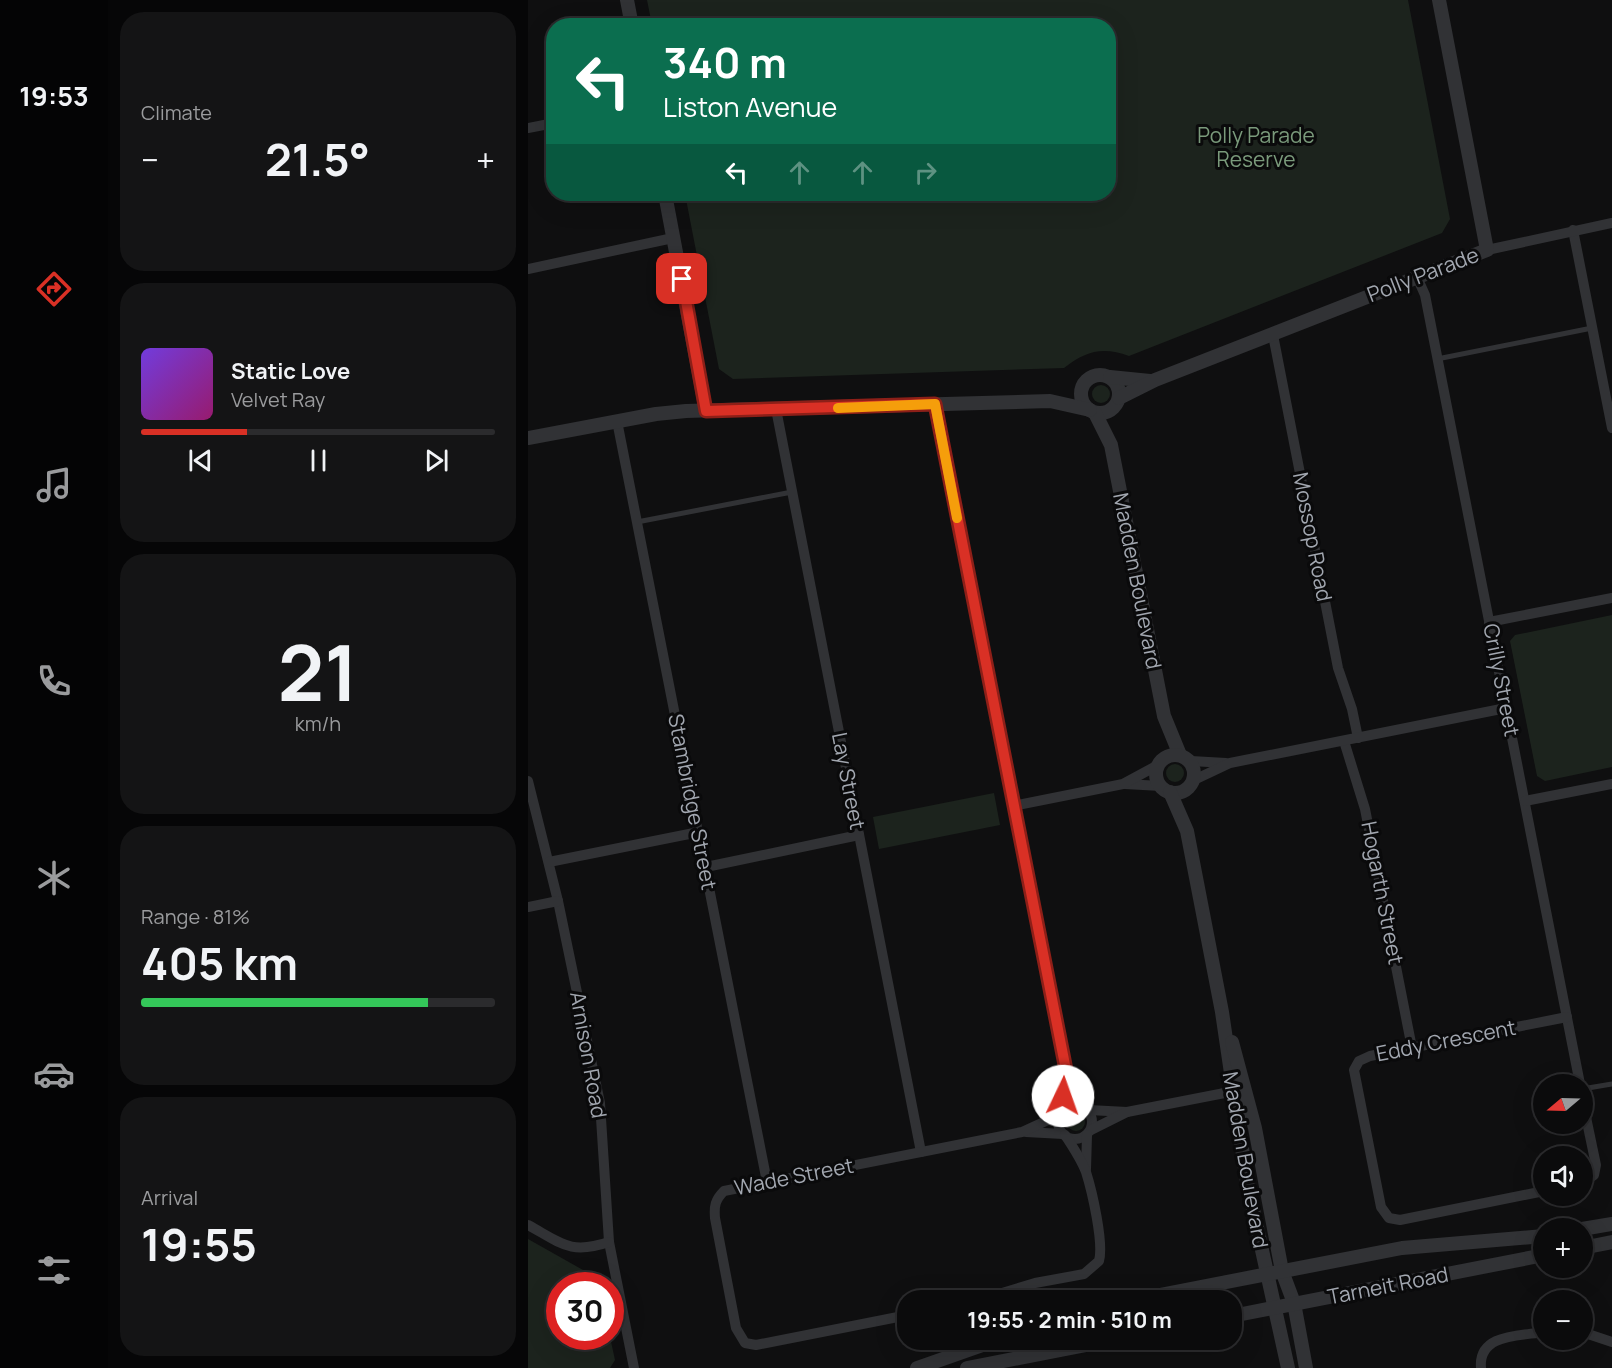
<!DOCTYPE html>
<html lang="en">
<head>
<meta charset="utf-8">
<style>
  body { margin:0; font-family:Manrope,sans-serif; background:#141415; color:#f1f3f6; height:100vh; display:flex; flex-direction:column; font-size:22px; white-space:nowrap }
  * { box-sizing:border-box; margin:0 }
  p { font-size:20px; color:#9a9b9d }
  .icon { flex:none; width:33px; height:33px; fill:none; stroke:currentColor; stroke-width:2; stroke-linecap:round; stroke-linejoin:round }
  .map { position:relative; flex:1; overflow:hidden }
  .sheet { display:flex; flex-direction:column; gap:12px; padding:12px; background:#060607; width:420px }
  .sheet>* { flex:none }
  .hud { position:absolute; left:18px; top:18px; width:570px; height:183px; border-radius:24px; box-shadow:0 6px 24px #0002,0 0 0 2px #2b2b2d; background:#0b6e4f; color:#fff; overflow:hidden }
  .needle { width:39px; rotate:251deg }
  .buttons { position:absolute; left:1005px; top:1074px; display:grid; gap:12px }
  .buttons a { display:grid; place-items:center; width:60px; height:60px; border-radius:50%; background:#0b0b0c; box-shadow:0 6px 24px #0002,0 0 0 2px #2b2b2d; font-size:30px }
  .speed { position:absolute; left:18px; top:1272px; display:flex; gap:12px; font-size:30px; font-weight:700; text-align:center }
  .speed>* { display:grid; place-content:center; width:78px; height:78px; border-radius:50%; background:#0b0b0c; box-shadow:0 6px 24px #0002,0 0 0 2px #2b2b2d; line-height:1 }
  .speed .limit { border:9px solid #d22; background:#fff; color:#111 }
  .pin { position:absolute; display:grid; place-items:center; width:51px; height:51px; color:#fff; margin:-26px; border-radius:12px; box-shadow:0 3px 9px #0006 }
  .me { position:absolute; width:66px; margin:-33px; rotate:3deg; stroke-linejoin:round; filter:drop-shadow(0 0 4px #0008) }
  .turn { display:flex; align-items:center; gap:21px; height:126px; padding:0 18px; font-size:27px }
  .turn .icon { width:78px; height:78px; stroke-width:2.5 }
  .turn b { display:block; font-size:42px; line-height:51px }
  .lanes { display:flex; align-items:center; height:57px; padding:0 18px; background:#0003; justify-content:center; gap:30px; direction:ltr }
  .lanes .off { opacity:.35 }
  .big { font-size:45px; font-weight:700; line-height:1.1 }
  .sheet .widget { flex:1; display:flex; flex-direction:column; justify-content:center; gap:9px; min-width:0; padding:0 21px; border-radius:24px; background:#141415 }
  .sheet .dial { align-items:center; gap:0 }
  .dial b { font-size:78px; line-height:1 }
  .song { display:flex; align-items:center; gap:18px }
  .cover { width:72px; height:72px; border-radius:9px; background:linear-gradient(135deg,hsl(260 70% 55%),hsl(320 70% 35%)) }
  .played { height:6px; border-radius:3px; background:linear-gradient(90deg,#d93025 30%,#2b2b2d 30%) }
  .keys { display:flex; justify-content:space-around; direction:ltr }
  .heat { display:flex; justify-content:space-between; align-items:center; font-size:33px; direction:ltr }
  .charge { height:9px; border-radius:4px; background:linear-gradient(90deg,#34c759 81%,#2b2b2d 0) }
  .trip { position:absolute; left:369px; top:1290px; width:345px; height:60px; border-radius:24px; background:#0b0b0c; box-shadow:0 6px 24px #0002,0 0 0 2px #2b2b2d; font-weight:700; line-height:60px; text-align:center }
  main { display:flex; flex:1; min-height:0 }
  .tabs { display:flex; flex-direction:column; width:108px; justify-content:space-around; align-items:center; background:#040405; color:#9a9b9d }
  .tabs .icon { width:42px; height:42px }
  .tabs .current { color:#d93025 }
  .tabs b { font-size:27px; color:#f1f3f6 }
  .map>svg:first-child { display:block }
  .green { fill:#1c231d }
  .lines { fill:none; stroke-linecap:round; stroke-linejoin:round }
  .service { stroke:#313235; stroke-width:5 }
  .minor { stroke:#313235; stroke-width:10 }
  .tertiary { stroke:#313235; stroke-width:14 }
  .route-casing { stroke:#8d1f18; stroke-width:15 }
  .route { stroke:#d93025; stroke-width:10 }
  .slow { stroke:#f59e0b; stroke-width:10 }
  .labels { text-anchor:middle; stroke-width:6; stroke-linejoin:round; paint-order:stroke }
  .park-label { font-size:21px; fill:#7a9a7b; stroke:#0a0a0b }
  .street-label { font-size:21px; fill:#a2a7b0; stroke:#0a0a0b }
</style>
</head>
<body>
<main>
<nav class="tabs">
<b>19:53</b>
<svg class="icon current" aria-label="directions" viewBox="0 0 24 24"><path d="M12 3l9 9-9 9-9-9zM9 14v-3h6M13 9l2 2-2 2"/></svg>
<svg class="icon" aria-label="music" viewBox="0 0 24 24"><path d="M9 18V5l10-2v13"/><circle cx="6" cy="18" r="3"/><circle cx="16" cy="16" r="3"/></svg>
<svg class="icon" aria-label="phone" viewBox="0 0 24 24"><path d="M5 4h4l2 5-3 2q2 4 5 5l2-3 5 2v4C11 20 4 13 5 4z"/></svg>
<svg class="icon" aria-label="climate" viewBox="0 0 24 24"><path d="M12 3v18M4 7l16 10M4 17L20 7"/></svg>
<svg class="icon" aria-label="car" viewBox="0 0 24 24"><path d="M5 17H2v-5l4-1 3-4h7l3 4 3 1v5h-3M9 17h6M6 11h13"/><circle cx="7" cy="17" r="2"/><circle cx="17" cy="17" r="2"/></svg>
<svg class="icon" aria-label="filters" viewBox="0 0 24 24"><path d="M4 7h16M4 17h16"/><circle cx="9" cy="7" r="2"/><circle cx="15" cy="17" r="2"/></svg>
</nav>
<section class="sheet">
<div class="widget"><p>Climate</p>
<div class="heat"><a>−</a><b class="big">21.5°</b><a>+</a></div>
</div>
<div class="widget">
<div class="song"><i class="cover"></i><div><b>Static Love</b><p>Velvet Ray</p></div></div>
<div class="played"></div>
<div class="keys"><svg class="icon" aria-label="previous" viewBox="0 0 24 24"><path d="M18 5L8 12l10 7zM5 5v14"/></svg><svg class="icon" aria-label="pause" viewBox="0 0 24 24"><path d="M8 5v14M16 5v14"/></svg><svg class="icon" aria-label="next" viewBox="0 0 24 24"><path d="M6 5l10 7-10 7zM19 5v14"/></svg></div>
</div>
<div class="widget dial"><b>21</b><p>km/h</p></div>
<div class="widget"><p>Range · 81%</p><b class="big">405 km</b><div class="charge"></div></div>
<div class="widget"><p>Arrival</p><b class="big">19:55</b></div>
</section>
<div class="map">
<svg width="1084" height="1368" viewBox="0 0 1084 1368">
  <rect width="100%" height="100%" fill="#0f0f10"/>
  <g class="green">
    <path d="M119,0H880L922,219L914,233L601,356C575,346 557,351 536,368L205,379L191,369L157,194H580V26L124,25Z"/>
    <circle cx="573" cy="394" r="9"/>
    <path d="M1084,615V767L1017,781L1009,776L982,641L987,635Z"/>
    <circle cx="647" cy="773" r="9"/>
    <path d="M466,793L472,825L351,849L345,817Z"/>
    <circle cx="548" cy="1122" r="9"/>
    <path d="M0,1239L71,1279L72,1285L32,1286V1336L82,1337L87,1360L82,1368H0Z"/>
  </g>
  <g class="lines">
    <g class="service">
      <path d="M909,359L1064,328"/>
      <path d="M109,522L264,492"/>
      <path d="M1054,1089L1084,1084"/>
    </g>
    <g class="minor">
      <path d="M0,128L26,123"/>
      <path d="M1045,230L1084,428"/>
      <path d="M959,250L1084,223"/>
      <path d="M0,269L145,238"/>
      <path d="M889,277L897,295L1052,1084"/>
      <path d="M745,335L810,668L824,709L830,738"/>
      <path d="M407,404L538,1070L553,1105"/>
      <path d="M248,409L393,1152"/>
      <path d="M89,421L239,1182"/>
      <path d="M961,622L1084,598"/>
      <path d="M816,741L837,809L884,1048"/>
      <path d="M663,761L698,763"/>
      <path d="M666,780L702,763L978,708"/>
      <path d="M0,781L30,901L72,1103L81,1242L106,1368"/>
      <path d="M597,784L633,786"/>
      <path d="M997,801L1084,784"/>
      <path d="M485,806L595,784L630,765"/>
      <path d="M21,862L171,832"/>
      <path d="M178,867L331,835"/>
      <path d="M0,907L30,901"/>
      <path d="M1054,1098L1068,1165L1066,1175L1054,1183"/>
      <circle cx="547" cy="1122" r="17"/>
      <path d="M561,1110L599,1112"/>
      <path d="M533,1112L538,1071"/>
      <path d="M563,1130L599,1112L712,1090"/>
      <path d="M498,1132L535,1134"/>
      <path d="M558,1169L559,1135"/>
      <path d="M1016,1191L872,1220L861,1218L853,1207L826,1070L831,1061L842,1056L1039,1017"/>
      <path d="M0,1225C33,1243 42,1255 81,1242"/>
      <path d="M451,1300L507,1283L556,1274L571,1261C576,1243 564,1191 558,1172C553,1159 545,1147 537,1135"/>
      <path d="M380,1315L228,1345L217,1343L208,1328L187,1218C186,1206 187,1200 196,1191L494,1132L531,1115"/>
      <path d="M1054,1332L1084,1342"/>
      <path d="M953,1368C950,1334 991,1336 1016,1332"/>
    </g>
    <g class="tertiary">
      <path d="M99,0L104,26"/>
      <path d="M137,194L178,411"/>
      <circle cx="572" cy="394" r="19"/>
      <path d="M582,377L622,381"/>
      <path d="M591,398L627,380L959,250L911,0"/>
      <path d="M567,413L583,445L636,716L652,755"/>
      <path d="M0,438L128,414L158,411L522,401L562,410"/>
      <circle cx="647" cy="774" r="19"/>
      <path d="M642,792L659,831L694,1012L719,1182L760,1368"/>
      <path d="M704,1042L727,1128L754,1271L766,1303L778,1368"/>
      <path d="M1054,1229L1084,1224"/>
      <path d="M1054,1248L1084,1242"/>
      <path d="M606,1300L874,1248L1016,1236"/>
      <path d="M704,1316L1016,1255"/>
      <path d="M389,1368L469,1340"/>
      <path d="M439,1368L584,1340"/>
    </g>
  </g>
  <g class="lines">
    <g class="route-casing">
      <path id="route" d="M154,279L178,411L407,404L538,1070L535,1096"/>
    </g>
    <use href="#route" class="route"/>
    <path class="slow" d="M310,408L407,404L429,518"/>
  </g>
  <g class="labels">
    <g class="park-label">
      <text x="728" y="143">Polly Parade<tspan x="728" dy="24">Reserve</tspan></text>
    </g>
    <g class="street-label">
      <text transform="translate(895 275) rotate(-21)" y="7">Polly Parade</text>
      <text transform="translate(784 537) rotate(79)" y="7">Mossop Road</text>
      <text transform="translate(609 581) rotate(79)" y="7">Madden Boulevard</text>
      <text transform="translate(973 680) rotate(79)" y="7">Crilly Street</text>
      <text transform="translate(320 781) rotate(79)" y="7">Lay Street</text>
      <text transform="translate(164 802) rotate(79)" y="7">Stambridge Street</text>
      <text transform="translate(854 893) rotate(79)" y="7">Hogarth Street</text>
      <text transform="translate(918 1041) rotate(-11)" y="7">Eddy Crescent</text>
      <text transform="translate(60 1055) rotate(80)" y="7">Arnison Road</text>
      <text transform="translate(717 1160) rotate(80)" y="7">Madden Boulevard</text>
      <text transform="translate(266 1177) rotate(-11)" y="7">Wade Street</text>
      <text transform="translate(860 1286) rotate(-11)" y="7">Tarneit Road</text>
    </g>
  </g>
</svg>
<div class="buttons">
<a><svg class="needle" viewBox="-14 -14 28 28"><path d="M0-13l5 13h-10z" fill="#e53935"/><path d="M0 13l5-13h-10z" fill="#9a9b9d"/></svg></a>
<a><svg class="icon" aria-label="sound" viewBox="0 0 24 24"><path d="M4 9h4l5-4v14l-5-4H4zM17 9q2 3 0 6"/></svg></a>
<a>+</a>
<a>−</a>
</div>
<div class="speed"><div class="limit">30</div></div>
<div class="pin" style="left:154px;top:279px;background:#d93025"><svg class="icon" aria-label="arrive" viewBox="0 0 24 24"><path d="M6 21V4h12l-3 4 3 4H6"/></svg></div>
<svg class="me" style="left:535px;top:1096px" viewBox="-20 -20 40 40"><circle r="19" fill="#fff"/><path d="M0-13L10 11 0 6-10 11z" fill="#d93025"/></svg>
<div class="trip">19:55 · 2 min · 510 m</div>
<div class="hud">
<div class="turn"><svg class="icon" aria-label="left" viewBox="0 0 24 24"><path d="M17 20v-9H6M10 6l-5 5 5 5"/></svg><div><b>340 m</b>Liston Avenue</div></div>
<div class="lanes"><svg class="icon" aria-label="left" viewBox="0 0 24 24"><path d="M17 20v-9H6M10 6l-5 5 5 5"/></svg><svg class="icon off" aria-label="ahead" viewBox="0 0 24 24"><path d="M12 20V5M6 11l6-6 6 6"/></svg><svg class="icon off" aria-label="ahead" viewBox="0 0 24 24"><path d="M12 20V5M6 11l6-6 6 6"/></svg><svg class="icon off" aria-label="right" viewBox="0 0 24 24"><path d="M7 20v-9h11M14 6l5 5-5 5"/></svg></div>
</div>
</div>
</main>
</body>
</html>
